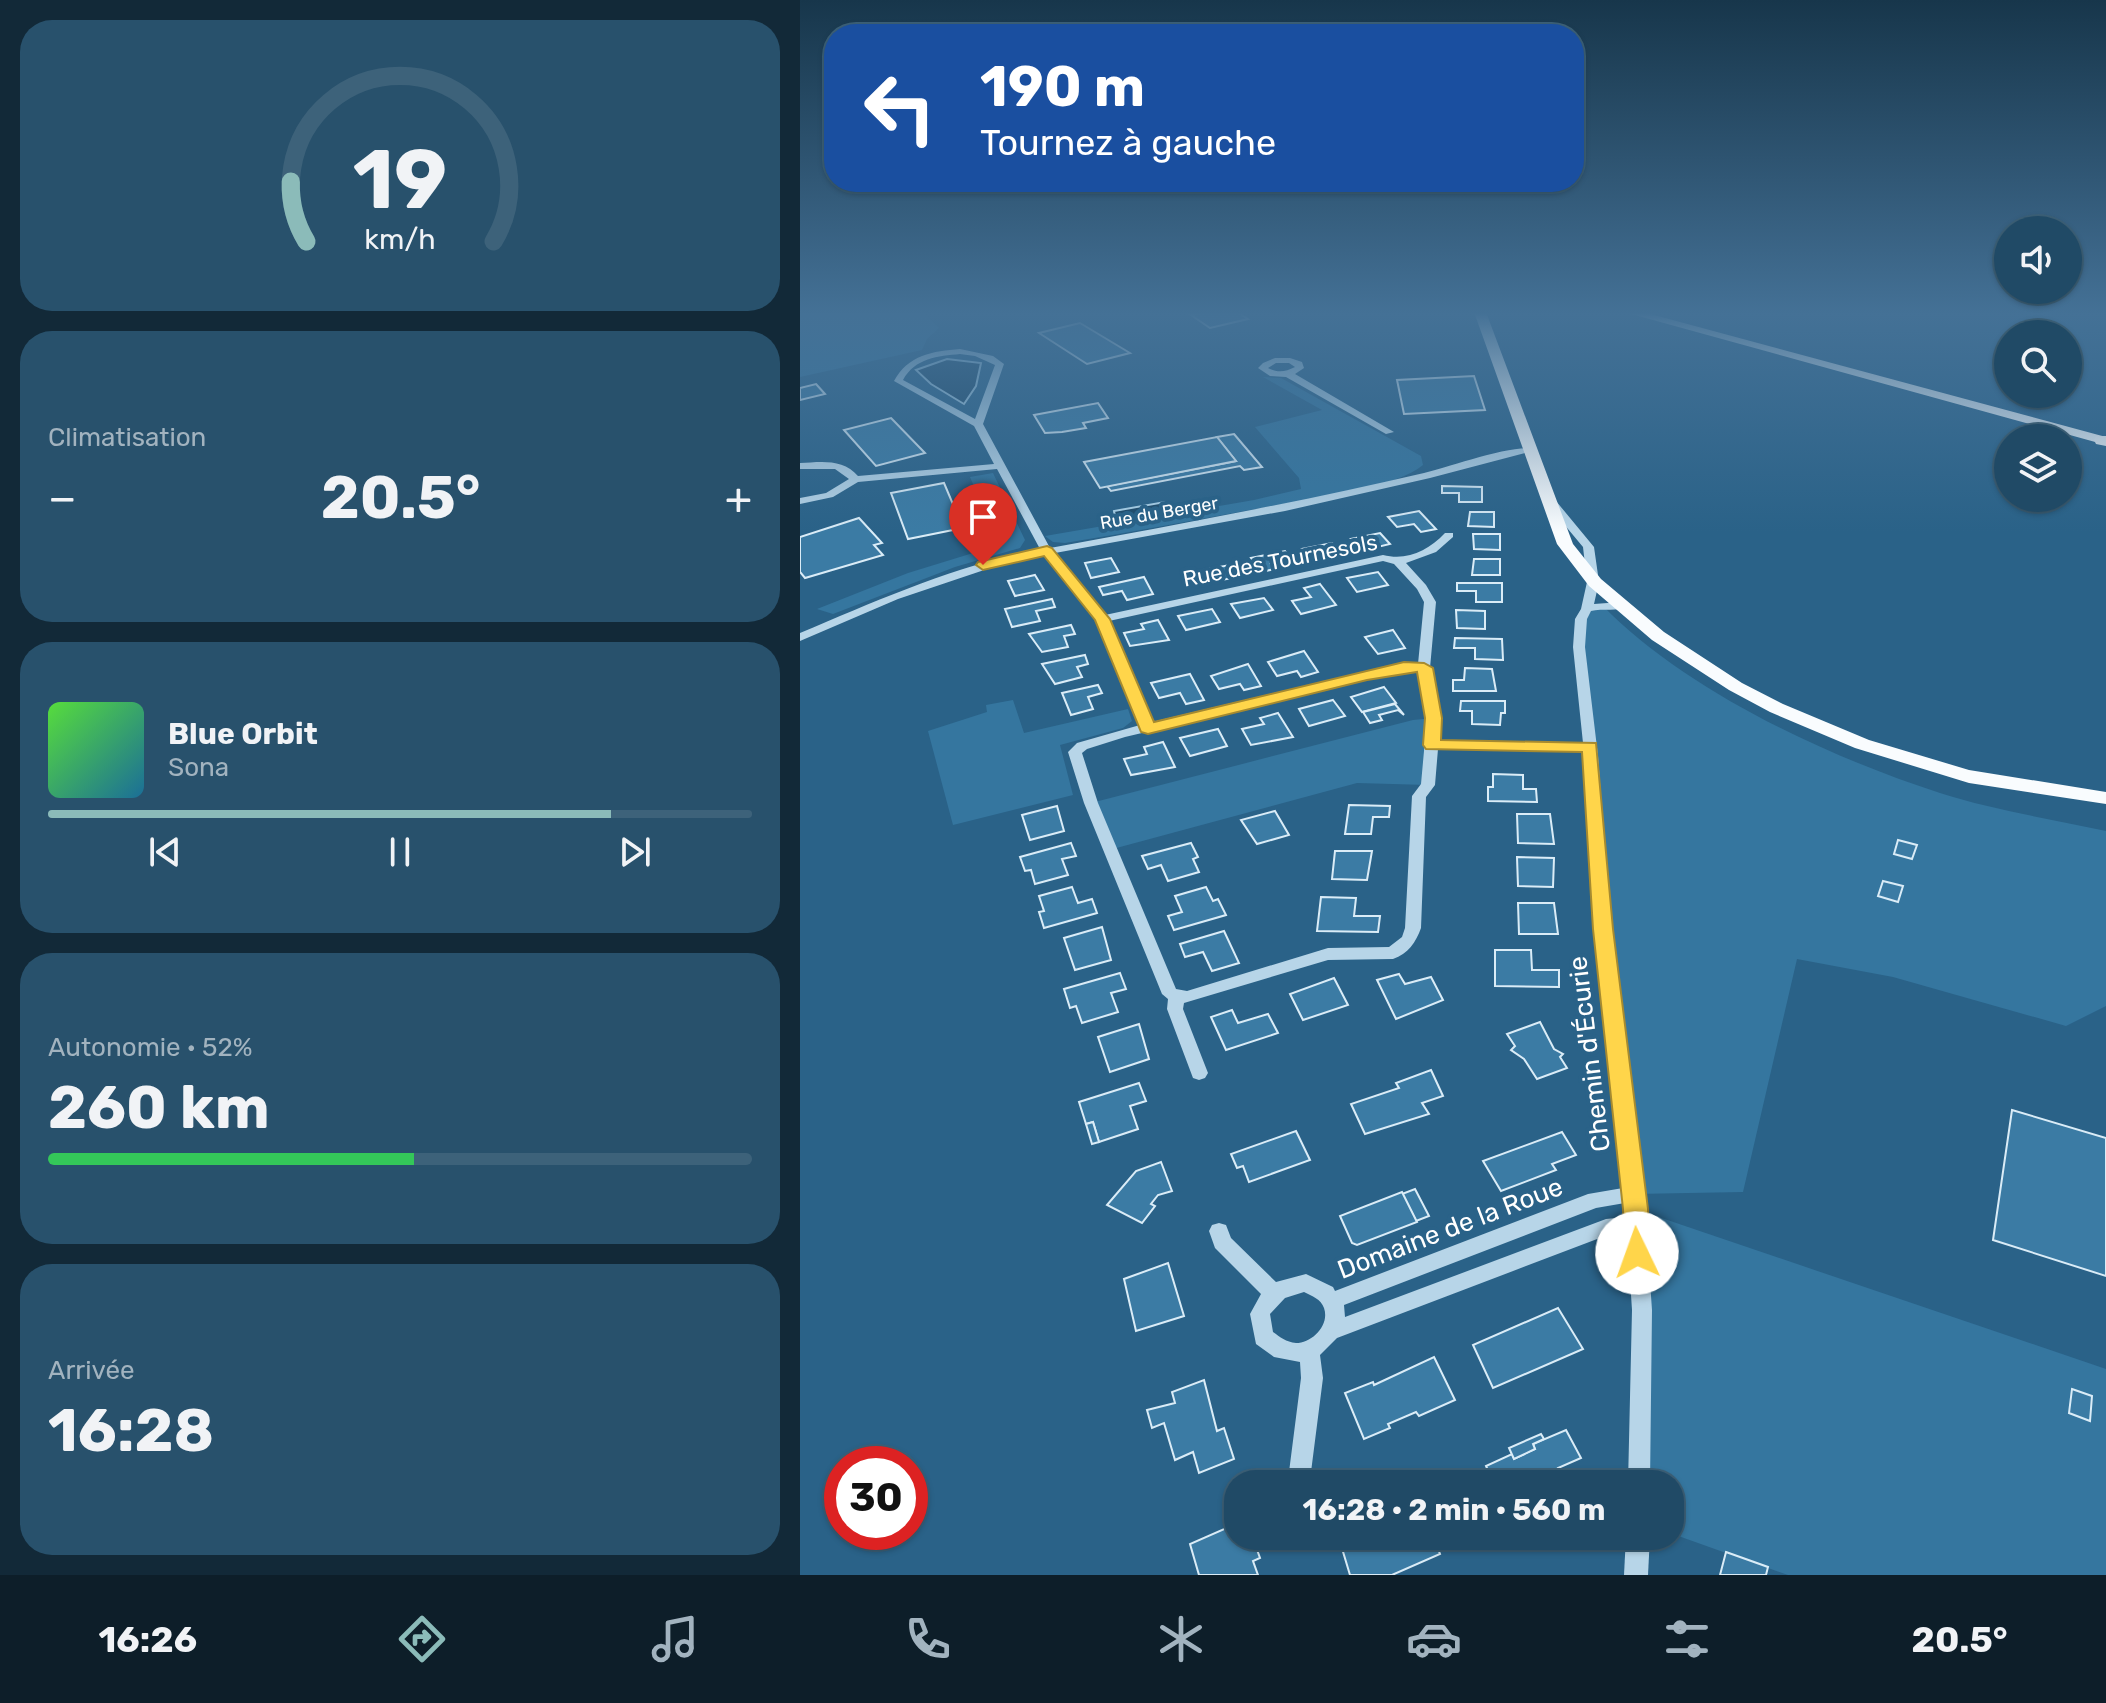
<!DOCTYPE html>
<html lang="fr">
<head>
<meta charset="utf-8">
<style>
  body { margin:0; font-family:Rubik,sans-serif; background:#28516c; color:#f1f3f6; height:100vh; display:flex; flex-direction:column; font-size:30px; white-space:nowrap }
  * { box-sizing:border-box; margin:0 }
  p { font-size:26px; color:#a2b3bf }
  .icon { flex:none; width:44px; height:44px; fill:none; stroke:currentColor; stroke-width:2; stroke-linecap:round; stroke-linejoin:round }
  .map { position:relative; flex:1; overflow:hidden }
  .drawer { display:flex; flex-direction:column; gap:20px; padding:20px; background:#122938; width:800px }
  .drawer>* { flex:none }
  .top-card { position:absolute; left:24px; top:24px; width:760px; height:168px; border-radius:32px; box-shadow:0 2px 6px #0004,0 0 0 2px #3d627a; background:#1a4fa0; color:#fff; overflow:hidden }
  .tools { position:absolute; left:1194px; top:216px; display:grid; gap:16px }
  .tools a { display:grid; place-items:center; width:88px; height:88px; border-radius:50%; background:#204a66; box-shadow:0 2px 6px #0004,0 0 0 2px #3d627a; font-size:40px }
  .speed { position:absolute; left:24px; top:1446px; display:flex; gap:16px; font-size:40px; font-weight:700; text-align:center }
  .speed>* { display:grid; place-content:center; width:104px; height:104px; border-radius:50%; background:#204a66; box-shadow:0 2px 6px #0004,0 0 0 2px #3d627a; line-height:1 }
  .speed .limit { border:12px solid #d22; background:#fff; color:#111 }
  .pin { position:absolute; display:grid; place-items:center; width:68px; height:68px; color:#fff; margin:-82px -34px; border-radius:50% 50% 50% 0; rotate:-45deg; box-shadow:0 0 8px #0007 }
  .pin .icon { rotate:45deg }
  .me { position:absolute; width:88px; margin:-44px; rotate:357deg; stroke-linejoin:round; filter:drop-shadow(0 0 6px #0008) }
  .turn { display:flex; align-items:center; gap:28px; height:168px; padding:0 24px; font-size:36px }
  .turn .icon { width:104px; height:104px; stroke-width:2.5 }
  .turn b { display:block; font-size:56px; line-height:68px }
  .big { font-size:60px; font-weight:700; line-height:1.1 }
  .drawer .tile { flex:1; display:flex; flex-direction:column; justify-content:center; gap:12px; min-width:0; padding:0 28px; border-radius:32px; background:#28516c }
  .drawer .dial { align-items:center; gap:0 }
  .dial svg { height:208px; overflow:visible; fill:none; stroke:#3d627a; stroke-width:7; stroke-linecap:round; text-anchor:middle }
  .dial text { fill:#f1f3f6; stroke:none }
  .song { display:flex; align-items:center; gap:24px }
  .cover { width:96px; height:96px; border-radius:12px; background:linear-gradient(135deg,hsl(110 70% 55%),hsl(200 70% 35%)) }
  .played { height:8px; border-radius:4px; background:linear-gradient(90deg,#8bbbb9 80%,#3d627a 80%) }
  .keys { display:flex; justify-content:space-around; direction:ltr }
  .heat { display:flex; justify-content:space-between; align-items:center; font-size:44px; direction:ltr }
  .charge { height:12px; border-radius:6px; background:linear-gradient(90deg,#34c759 52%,#3d627a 0) }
  .trip { position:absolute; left:424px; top:1470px; width:460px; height:80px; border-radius:32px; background:#204a66; box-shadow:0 2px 6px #0004,0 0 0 2px #3d627a; font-weight:700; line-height:80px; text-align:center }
  .menu { display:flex; height:128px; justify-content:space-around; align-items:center; background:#0d1e29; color:#a2b3bf }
  .menu .icon { width:56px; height:56px }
  .menu .active { color:#8bbbb9 }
  .menu b { font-size:36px; color:#f1f3f6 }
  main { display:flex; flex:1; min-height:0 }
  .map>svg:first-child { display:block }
  .green { fill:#35769f }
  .water { fill:#1e4a69; stroke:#acd2e8; stroke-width:2 }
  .building { fill:#3b7ba4; stroke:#daecf7; stroke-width:2 }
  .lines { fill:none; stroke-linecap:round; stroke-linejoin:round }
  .minor { fill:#b7d5e8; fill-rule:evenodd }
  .major { fill:#f9fcfe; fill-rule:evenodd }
  .highway { fill:#fff; fill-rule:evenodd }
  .route { fill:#ffd54a; stroke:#a68a30; stroke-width:2 }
  .labels { text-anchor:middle; stroke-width:8; stroke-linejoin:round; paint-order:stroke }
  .far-street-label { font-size:18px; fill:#fff; stroke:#2a6288 }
  .street-label { font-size:22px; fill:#fff; stroke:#2a6288 }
  .near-street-label { font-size:26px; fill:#fff; stroke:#2a6288 }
</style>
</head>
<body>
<main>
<section class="drawer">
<div class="tile dial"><svg viewBox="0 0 100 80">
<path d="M14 69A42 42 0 1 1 86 69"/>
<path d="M14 69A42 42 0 0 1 8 46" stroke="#8bbbb9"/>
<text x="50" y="56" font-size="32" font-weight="700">19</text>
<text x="50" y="72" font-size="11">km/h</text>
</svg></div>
<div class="tile"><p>Climatisation</p>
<div class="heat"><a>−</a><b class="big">20.5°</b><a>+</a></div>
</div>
<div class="tile">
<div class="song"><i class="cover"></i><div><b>Blue Orbit</b><p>Sona</p></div></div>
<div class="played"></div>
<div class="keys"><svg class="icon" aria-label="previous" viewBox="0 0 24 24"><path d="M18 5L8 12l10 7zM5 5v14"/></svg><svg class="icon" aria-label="pause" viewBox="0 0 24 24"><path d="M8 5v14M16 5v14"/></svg><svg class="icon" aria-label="next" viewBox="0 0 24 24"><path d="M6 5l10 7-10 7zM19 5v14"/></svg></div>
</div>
<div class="tile"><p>Autonomie · 52%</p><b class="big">260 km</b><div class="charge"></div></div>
<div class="tile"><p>Arrivée</p><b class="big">16:28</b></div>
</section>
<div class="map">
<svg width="1306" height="1575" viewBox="0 0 1306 1575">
  <rect width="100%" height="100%" fill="#2a6288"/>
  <g class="green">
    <path d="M0,312H122L139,328L127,339L122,350L0,377Z"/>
    <path d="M463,377L481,378L621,456L623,465C597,487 519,497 483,504C410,517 338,531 265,543L253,542L245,536L454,500L501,489L499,478L455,427L522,410Z"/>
    <path d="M193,473L225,540L220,548L155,567L33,614L17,609L108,573L199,545L170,477Z"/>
    <path d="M802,605C886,691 1026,756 1140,793C1193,810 1251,819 1306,831V1006L1266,1026L1093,977L997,959L943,1192L834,1194L779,647L787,609Z"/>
    <path d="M213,700L224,733L328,709L332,721L323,728L260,745L273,795L153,825L128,731L187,712L186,705Z"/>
    <path d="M634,718L628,785L557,783L309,850L291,803L613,720Z"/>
    <path d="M835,1209L1306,1369V1575H988L870,1533V1484H839Z"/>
  </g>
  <g class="water">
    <path d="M147,359L181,363L176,386L164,404L131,384L116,370Z"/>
    <path d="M365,502L375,511L316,522L314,511Z"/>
  </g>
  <g class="building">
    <path d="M406,312H437L448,319L410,328L391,315Z"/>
    <path d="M280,323L330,353L287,364L239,333Z"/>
    <path d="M674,376L685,410L604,414L597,380Z"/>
    <path d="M16,384L25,394L0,400V388Z"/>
    <path d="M298,403L308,418L283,423L286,428L262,432L245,433L234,415Z"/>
    <path d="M91,418L125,453L76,466L44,430Z"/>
    <path d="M434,434L462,467L444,470L440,466L311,491L307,486L436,461L417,437Z"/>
    <path d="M417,437L436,461L300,488L284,462Z"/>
    <path d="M144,483L163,528L108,539L91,493Z"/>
    <path d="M642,486L682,487V502H659V493H642Z"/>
    <path d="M619,511L636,529L621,532L614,524L597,527L588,517Z"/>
    <path d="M670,512H694V527L668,526Z"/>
    <path d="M59,518L82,543L74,545L83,555L5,578L0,572V537Z"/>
    <path d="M580,533L590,544L561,551L551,539Z"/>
    <path d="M673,534H700V550L674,549Z"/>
    <path d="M532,543L541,554L511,562L502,549Z"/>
    <path d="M485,551L491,559L471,564L475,569L461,572L451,558Z"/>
    <path d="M311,558L319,572L291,578L285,563Z"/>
    <path d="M674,559H700V575H672Z"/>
    <path d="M435,564L443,576L411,582L403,570Z"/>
    <path d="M578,572L588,585L557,592L547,578Z"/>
    <path d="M235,575L244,590L215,596L208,581Z"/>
    <path d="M344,577L353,594L327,600L322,591L303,595L299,587Z"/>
    <path d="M657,583H702V602H676V591H657Z"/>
    <path d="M520,584L536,605L501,614L492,601L511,597L504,588Z"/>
    <path d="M464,598L473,610L440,618L431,604Z"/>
    <path d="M252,599L255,607L236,611L240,621L212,627L205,609Z"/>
    <path d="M412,609L420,622L386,630L378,616Z"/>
    <path d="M656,610L685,611V629L657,628Z"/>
    <path d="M358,620L369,640L330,646L324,633L344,629L341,624Z"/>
    <path d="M271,625L275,634L264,636L268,647L242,652L229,634Z"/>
    <path d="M593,630L605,648L578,654L565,637Z"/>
    <path d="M655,638L702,639L703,660L675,659V648H654Z"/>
    <path d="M504,651L518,672L501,677L497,671L477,676L468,662Z"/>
    <path d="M285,655L288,664L277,667L282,677L255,684L242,664Z"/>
    <path d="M448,664L461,686L444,690L440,684L419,689L411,676Z"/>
    <path d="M665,668L692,669L696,691H653V680H664Z"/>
    <path d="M390,674L404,700L386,704L380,693L359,698L351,683Z"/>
    <path d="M298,685L302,693L288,697L293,709L271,715L262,693Z"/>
    <path d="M584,687L596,703L562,712L551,697Z"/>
    <path d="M533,700L545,716L509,726L499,709Z"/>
    <path d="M661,701H705V713H701L700,725L672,724V711H660Z"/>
    <path d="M595,704L604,715L598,710L579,715L582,720L570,723L563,712Z"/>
    <path d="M478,713L493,737L451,745L442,729L464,724L460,718Z"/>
    <path d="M418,729L427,746L390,756L380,738Z"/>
    <path d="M363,742L375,767L331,775L324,759L347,754L344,747Z"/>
    <path d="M693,774L723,775V789H736L737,802L688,801V787H693Z"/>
    <path d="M549,805L590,806L589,817H573L571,834H545Z"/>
    <path d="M257,806L264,831L230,840L222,815Z"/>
    <path d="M475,811L489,835L457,844L441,820Z"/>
    <path d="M717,814H750L754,844L718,843Z"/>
    <path d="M1098,840L1117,845L1112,859L1094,854Z"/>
    <path d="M271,843L276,856L262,859L268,875L235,884L231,870L225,871L220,857Z"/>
    <path d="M391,843L398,857L393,859L399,872L368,881L361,865L348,869L342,856Z"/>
    <path d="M535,851H572L567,880L532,879Z"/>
    <path d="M717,857L754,858L753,887L718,886Z"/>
    <path d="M1083,881L1103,886L1098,902L1078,896Z"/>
    <path d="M272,887L278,903L292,899L297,913L244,928L239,912L244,911L239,896Z"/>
    <path d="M406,887L413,901L418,899L426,915L374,930L368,916L382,912L375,896Z"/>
    <path d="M521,897L556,898L554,916H580L578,932L517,931Z"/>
    <path d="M718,903H754L758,934H719Z"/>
    <path d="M302,927L311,960L275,970L264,938Z"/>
    <path d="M424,931L439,963L412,971L403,952L385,957L380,944Z"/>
    <path d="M695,950H731L732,970H759V987L695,986Z"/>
    <path d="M320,973L326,989L311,993L318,1012L282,1023L276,1006L270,1008L264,989Z"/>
    <path d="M599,974L605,984L631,977L643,1000L596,1019L577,980Z"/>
    <path d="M534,978L548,1005L503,1020L490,994Z"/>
    <path d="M432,1010L438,1023L468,1014L478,1033L426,1050L411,1017Z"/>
    <path d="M740,1022L754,1049L763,1054L760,1057L767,1068L737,1079L724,1059L711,1050L715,1046L707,1034Z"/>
    <path d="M339,1024L349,1059L310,1072L298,1037Z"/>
    <path d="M631,1070L643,1096L622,1103L629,1114L565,1134L551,1104L599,1088L596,1083Z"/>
    <path d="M339,1083L346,1101L330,1106L338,1129L299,1142L293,1122L286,1124L279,1102Z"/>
    <path d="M1212,1110L1306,1138V1276L1193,1240Z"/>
    <path d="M293,1122L299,1142L292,1144L286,1124Z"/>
    <path d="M496,1131L510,1160L449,1182L443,1166L437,1168L431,1154Z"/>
    <path d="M762,1132L776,1155L752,1164L756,1170L701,1191L683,1161Z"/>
    <path d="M361,1162L372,1191L358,1195L351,1204L355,1206L342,1223L307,1205L336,1171Z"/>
    <path d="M615,1189L629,1216L616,1221L602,1194Z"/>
    <path d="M602,1192L617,1222L557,1245L552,1243L540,1216Z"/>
    <path d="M368,1263L384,1316L336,1331L324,1279Z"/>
    <path d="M758,1308L783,1349L693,1388L673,1345Z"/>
    <path d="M634,1357L655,1400L619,1416L616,1412L588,1424L590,1428L564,1439L545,1393L573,1382L574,1385Z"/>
    <path d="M404,1380L417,1431L424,1428L434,1459L399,1473L393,1452L375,1460L364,1423L352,1428L347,1410L375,1403L372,1392Z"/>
    <path d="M1272,1389L1292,1396L1290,1421L1269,1413Z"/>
    <path d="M766,1430L781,1458L758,1468L765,1484H694L686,1466L712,1454L714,1459L735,1449L733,1444Z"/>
    <path d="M741,1434L744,1439L733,1444L735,1449L714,1459L709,1448Z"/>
    <path d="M438,1523V1536H452L460,1558L453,1561L458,1575H399L390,1544Z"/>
    <path d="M559,1536H633L640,1554L592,1575H550L541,1545Z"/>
    <path d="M926,1552L968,1567L966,1575H920Z"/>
  </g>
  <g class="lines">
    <g class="minor">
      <path d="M160,349L193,356L204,364L183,424L250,548C375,525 500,502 624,473C645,468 721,441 736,450L630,478L485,511L255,553L305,615L583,555C607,561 628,551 645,533H653V537L636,552L606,563L626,585L636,602L630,668L641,718L639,741L783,743L773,647L775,619L781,609L787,582L783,547L748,505V501H756L794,547L799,582L794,604L821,602L827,606C819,612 802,608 791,611L787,619L785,647L798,756L811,929L844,1194L852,1310L850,1484H828L832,1310L827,1233H813L537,1338L520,1355L523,1378L511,1472L508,1480L500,1483L492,1480L489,1472L501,1378L500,1362L474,1357L456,1344L450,1314L461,1294L415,1248L409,1231L412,1225L419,1223L426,1225L431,1238L476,1282L506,1274L533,1287L535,1291L788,1194L823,1188L795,929L784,751L638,749L635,785L626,797L621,928C616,942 608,954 593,959L528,960L384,1003L383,1009L408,1073L405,1078L399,1080L393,1078L367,1009L368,999L362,994L284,803L268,752L277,743L340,725L328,688L296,620L245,555L208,562L98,599L0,641V633C78,600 157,565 240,549L197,469L58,482L33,497L0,504V498L26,493L49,479L35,469H0V463C20,462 43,458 58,476L194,464L174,426L94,381C108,355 133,351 160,349ZM160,354L175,356L195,365L175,419L103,380C115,358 138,356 160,354ZM583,561L594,564L617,589L624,602L618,664L604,663L567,671L352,722L340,688L309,621ZM604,671H618L627,718L621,784L612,796L605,928L602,937L589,947L528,948L387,991L376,989L298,803L282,753L287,749L325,737ZM825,1203L826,1217L806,1219L545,1317L544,1305L796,1208ZM504,1292C512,1296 521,1299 524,1308C530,1325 512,1343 496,1343C486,1342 480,1337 473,1332L470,1314L485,1298Z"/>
      <path d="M475,358H490L502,362L504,368L495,374L594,432L586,434L486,377L470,376L458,368L463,363ZM476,363H489L495,367C485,372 478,373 468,368Z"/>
      <path d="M826,1536H850L848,1575H824Z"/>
    </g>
    <g class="major">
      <path d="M674,312H686L773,544L801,579L864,632L942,683L983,704L1069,740L1169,770L1306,792V804L1169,783L1055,748L970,712L929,690L852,640L789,586L757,544Z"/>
      <path d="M824,312H843L1306,437V445Z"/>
    </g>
    <path class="highway" d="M1296,436H1306V446L1296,444L1294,440Z"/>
  </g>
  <linearGradient id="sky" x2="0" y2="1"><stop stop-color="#17364b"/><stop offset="0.59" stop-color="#447196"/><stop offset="1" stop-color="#447196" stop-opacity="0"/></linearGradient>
  <rect width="1306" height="532" fill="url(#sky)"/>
  <path class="route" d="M247,546L252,548L310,619L354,722L604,662L624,663L633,668L642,718L641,740L796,743L813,929L848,1209L850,1253L846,1261L837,1264L828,1261L825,1253L823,1209L793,929L782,752L626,749L623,745L625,718L617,672L567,680L348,734L341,732L295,620L244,556L183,570L176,565L178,562Z"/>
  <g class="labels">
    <g class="far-street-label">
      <text transform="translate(359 513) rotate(-10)" y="6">Rue du Berger</text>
    </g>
    <g class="street-label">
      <text transform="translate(480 560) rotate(-11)" y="8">Rue des Tournesols</text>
    </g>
    <g class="near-street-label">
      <text transform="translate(789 1054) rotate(-97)" y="9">Chemin d'Écurie</text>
      <text transform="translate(650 1228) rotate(-21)" y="9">Domaine de la Roue</text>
    </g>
  </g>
</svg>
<div class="tools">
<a><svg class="icon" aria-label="sound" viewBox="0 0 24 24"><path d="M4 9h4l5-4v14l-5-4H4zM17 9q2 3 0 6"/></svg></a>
<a><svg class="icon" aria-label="search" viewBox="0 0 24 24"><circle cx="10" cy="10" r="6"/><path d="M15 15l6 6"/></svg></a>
<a><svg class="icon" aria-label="layers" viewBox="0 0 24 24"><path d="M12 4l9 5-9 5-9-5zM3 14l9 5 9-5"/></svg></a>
</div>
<div class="speed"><div class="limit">30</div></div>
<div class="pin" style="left:183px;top:565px;background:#d93025"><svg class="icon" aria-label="arrive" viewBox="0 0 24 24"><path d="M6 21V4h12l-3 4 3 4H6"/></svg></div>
<svg class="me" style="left:837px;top:1253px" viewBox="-20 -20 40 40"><circle r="19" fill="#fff"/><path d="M0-13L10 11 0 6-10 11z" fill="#ffd54a"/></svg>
<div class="trip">16:28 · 2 min · 560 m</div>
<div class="top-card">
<div class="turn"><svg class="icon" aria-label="left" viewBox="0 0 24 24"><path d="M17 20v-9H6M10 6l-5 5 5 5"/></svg><div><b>190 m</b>Tournez à gauche</div></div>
</div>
</div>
</main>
<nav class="menu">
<b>16:26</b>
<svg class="icon active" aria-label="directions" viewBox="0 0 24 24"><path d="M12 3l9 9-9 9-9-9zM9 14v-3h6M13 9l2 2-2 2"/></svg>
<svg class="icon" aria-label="music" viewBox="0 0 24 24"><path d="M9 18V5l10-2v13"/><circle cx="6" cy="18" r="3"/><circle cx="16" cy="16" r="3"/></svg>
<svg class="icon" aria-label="phone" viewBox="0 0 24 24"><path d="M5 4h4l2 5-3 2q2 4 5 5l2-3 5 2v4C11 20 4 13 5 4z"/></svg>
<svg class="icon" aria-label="climate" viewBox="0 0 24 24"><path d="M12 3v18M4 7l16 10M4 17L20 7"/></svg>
<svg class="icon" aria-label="car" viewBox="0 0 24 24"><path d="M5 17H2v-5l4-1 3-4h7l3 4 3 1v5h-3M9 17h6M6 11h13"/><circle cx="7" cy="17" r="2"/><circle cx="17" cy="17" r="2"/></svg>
<svg class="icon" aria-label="filters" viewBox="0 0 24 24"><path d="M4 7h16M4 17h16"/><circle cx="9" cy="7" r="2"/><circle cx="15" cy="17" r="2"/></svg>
<b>20.5°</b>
</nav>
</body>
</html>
